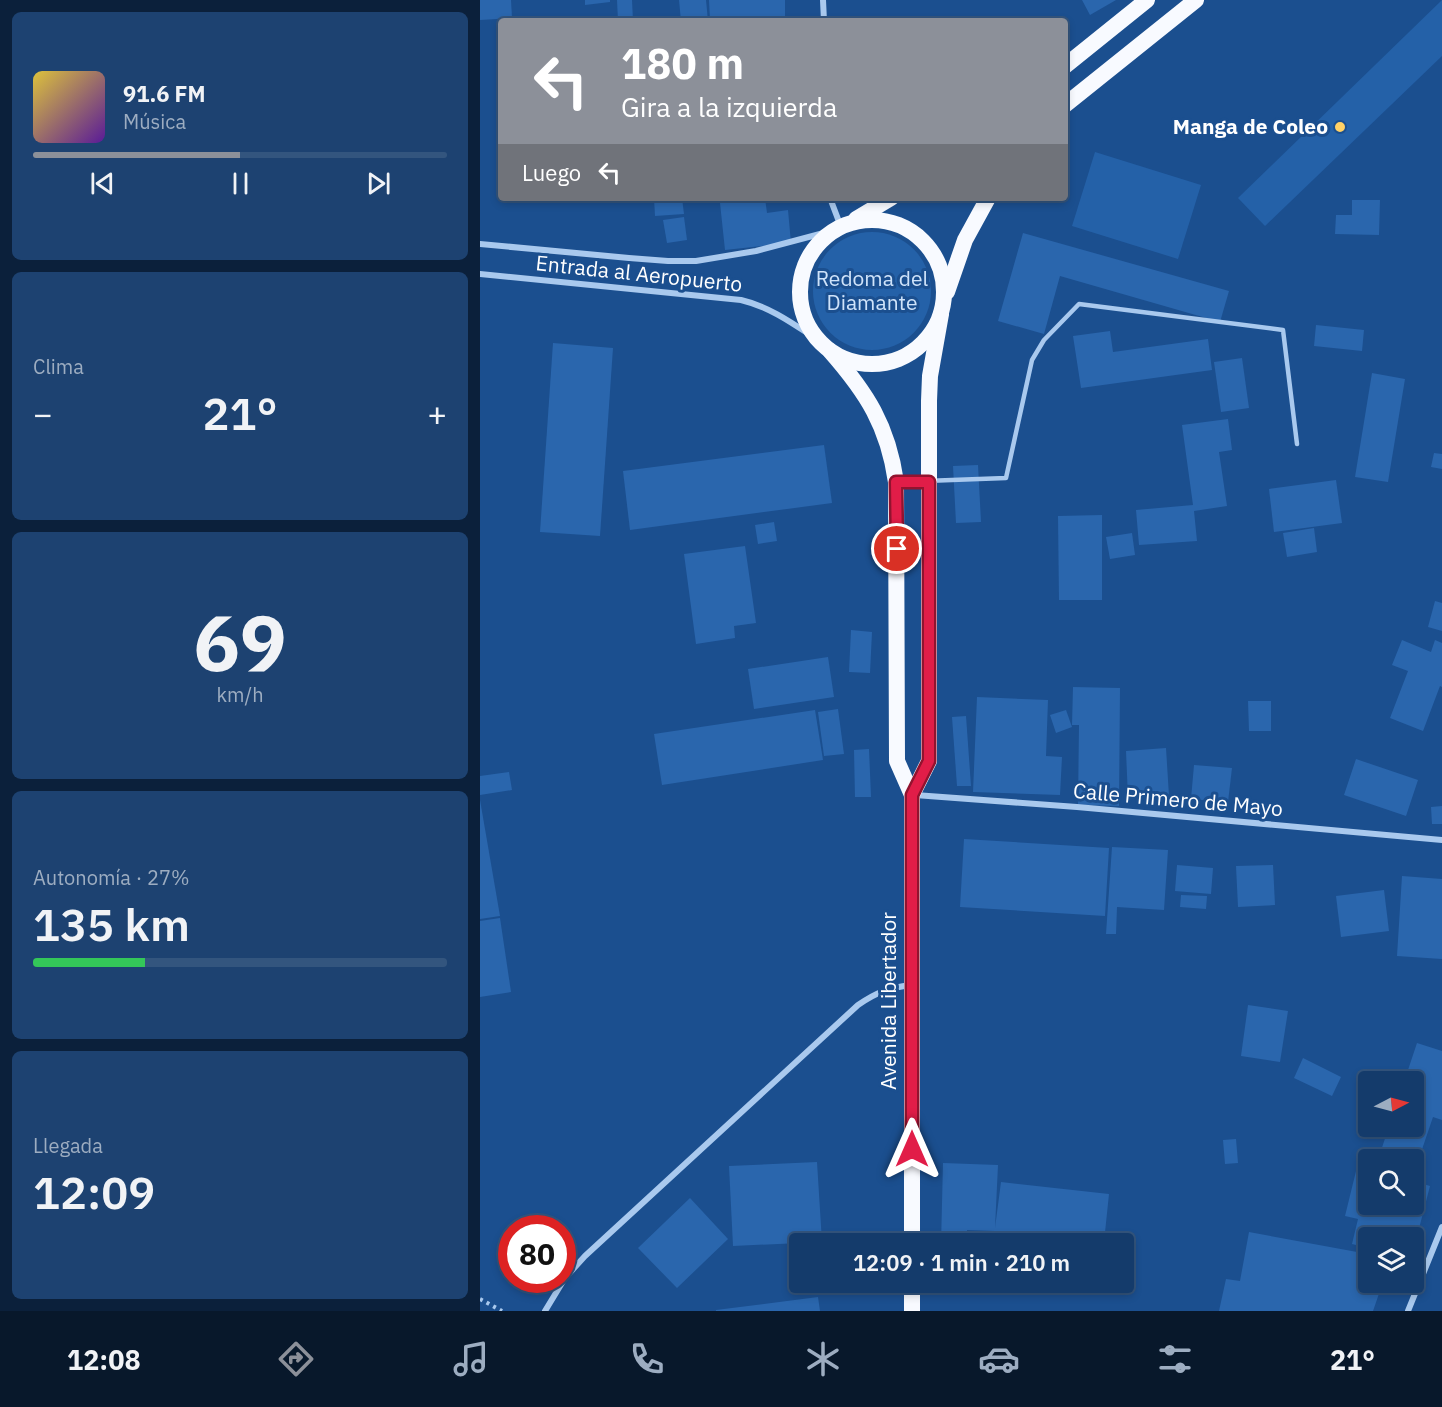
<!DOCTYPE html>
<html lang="es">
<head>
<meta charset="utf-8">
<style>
  body { margin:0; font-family:"IBM Plex Sans",sans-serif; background:#1d4271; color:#f1f3f6; height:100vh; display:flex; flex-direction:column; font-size:22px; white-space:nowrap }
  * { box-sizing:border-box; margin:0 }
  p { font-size:20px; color:#9dadc1 }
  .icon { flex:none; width:33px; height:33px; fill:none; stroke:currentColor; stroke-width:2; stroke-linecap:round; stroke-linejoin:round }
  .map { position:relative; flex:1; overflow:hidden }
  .details { display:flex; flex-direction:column; gap:12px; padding:12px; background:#0b203b; width:480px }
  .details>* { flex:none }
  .hud { position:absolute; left:18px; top:18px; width:570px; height:183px; border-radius:6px; box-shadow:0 3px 9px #0003,0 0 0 2px #33557e; background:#8c9099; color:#fff; overflow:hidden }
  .needle { width:39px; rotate:84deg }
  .tools { position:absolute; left:878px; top:1071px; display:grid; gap:12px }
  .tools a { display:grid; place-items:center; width:66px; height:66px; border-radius:6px; background:#143b6b; box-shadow:0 3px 9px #0003,0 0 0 2px #33557e; font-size:30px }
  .speed { position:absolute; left:18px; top:1215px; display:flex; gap:12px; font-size:30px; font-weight:700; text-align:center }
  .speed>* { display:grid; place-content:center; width:78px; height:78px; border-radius:50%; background:#143b6b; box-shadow:0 3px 9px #0003,0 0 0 2px #33557e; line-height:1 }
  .speed .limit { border:9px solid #d22; background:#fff; color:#111 }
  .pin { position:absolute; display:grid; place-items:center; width:51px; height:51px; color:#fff; margin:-26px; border:3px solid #fff; border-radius:50%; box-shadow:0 2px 6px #0007 }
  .me { position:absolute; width:66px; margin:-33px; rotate:0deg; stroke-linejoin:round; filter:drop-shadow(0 0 4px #0008) }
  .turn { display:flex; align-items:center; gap:21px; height:126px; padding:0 24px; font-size:27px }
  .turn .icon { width:78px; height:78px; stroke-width:2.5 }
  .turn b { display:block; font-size:42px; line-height:51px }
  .then { display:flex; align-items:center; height:57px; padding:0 24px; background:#0003; gap:12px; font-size:22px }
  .big { font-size:45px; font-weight:600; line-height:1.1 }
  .details .widget { flex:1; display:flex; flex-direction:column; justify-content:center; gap:9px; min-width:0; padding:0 21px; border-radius:9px; background:#1d4271 }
  .details .dial { align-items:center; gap:0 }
  .dial b { font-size:78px; line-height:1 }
  .song { display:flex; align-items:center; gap:18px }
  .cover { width:72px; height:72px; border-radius:9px; background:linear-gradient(135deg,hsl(50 70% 55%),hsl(270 70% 35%)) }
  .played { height:6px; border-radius:3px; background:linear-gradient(90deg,#8c9099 50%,#33557e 50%) }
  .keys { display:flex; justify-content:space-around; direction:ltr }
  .heat { display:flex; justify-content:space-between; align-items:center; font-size:33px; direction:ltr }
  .charge { height:9px; border-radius:4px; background:linear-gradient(90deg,#34c759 27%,#33557e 0) }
  .trip { position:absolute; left:309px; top:1233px; width:345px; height:60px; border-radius:6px; background:#143b6b; box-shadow:0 3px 9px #0003,0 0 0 2px #33557e; font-weight:600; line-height:60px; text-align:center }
  .dock { display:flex; height:96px; justify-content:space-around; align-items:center; background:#08182b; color:#9dadc1 }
  .dock .icon { width:42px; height:42px }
  .dock .selected { color:#8c9099 }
  .dock b { font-size:27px; color:#f1f3f6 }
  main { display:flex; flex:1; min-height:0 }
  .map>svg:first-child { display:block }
  .green { fill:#2461a8 }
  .building { fill:#2a66ad }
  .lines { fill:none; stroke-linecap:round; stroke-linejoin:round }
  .path { stroke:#a9c9ee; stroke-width:4; stroke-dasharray:3 4.5; stroke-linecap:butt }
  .service { stroke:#a9c9ee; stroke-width:4.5 }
  .minor { stroke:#a9c9ee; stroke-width:6 }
  .trunk { stroke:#f8faff; stroke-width:16 }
  .route-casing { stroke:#92132f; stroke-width:15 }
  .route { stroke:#e11d48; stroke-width:10 }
  .poi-dot { fill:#ffd166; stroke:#1b4f8f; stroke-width:2 }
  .labels { text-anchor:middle; stroke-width:6; stroke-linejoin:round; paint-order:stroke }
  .poi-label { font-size:21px; font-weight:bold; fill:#fff; stroke:#1b4f8f; text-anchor:end }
  .street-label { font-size:21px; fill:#fff; stroke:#1b4f8f }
  .park-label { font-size:21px; fill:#cfe3fa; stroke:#1b4f8f }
</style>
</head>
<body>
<main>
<section class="details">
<div class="widget">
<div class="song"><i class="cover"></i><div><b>91.6 FM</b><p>Música</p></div></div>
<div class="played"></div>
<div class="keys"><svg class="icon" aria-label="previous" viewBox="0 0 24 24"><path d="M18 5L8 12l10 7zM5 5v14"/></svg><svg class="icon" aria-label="pause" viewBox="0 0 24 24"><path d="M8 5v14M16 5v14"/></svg><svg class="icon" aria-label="next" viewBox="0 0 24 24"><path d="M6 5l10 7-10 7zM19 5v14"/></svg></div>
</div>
<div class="widget"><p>Clima</p>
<div class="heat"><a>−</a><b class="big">21°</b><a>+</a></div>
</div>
<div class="widget dial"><b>69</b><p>km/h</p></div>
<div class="widget"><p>Autonomía · 27%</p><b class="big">135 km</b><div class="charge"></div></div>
<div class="widget"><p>Llegada</p><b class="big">12:09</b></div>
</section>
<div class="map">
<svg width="962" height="1311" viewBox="0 0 962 1311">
  <rect width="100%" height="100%" fill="#1b4f8f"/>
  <g class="green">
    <path d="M962,0V56L785,226L758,198Z"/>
    <path d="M615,152L721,185L698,259L592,226Z"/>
    <circle cx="392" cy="291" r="59"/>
  </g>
  <g class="building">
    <path d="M0,0H31L32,18L0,20Z"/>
    <path d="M105,0H130V2L105,5Z"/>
    <path d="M137,0H152L153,21H138Z"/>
    <path d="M199,0H226L228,21H201Z"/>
    <path d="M229,0H305V16L272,18L273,21H261V18L230,20Z"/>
    <path d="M602,0H636L610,15Z"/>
    <path d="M174,198H202L204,214L175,216Z"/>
    <path d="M260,198H285L287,213L308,210L311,243L245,250L240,203L261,201Z"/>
    <path d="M872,200H900L899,235L855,234L856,215H872Z"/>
    <path d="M204,217L207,240L187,243L183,220Z"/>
    <path d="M543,233L749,291L740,322L580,276L564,334L518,321Z"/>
    <path d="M836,325L884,330L882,351L834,346Z"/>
    <path d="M630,331L633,352L728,339L732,370L601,388L593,336Z"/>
    <path d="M73,343L133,348L120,536L60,532Z"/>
    <path d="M762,358L769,408L741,412L734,362Z"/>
    <path d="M892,373L925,379L908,482L875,477Z"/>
    <path d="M748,419L752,450L739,452L747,506L714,511L717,541L659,545L656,510L713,505L702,425Z"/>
    <path d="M344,445L352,503L150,530L143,471Z"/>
    <path d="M954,453L962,454V469L951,467Z"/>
    <path d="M498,465L501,522L476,523L473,466Z"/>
    <path d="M856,480L862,523L794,532L789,489Z"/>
    <path d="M622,515V600H579L578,516Z"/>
    <path d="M294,522L297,541L278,544L275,525Z"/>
    <path d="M834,528L837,552L807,557L803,533Z"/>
    <path d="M652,533L655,555L630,559L626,537Z"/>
    <path d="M265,546L276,623L254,626L255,638L216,644L204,554Z"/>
    <path d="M955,601L962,603V631L948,627Z"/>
    <path d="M371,630L392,632L390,673L369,672Z"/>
    <path d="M922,640L951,652L955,640L962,643V687L960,686L943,731L910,718L928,671L912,665Z"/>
    <path d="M348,657L354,697L274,709L268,669Z"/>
    <path d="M593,687L640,688L639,806L598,805L599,725H592Z"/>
    <path d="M497,697L568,700L566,756L582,757L580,795L493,792Z"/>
    <path d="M768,701H791V731H769Z"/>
    <path d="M358,709L364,754L344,756L338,712Z"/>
    <path d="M335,710L343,760L182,785L174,734Z"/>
    <path d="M586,710L592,727L576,733L570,715Z"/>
    <path d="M486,716L491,786H477L472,717Z"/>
    <path d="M686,748L689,796L648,798L646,751Z"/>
    <path d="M389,749L391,797H375L374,750Z"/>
    <path d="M876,759L938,780L926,816L864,795Z"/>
    <path d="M714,765L752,768L748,802L711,799Z"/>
    <path d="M29,772L32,790L0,795V776Z"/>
    <path d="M0,800L20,916L0,919Z"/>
    <path d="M962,806V824H952L951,807Z"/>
    <path d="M484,839L629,848L625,916L480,907Z"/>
    <path d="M632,847L688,850L684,910L637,907L636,934H626Z"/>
    <path d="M697,865L733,868L731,894L695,891Z"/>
    <path d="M793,865L795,905L758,907L756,866Z"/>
    <path d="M922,876L962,879V959L917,956Z"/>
    <path d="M904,890L909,931L861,937L856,896Z"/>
    <path d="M701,895L727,896L726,909L700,907Z"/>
    <path d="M20,918L31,992L0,997V921Z"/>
    <path d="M768,1005L808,1011L800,1062L761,1056Z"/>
    <path d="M937,1043L962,1051V1120L953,1117L933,1176V1160H898L909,1126H933V1082H924Z"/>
    <path d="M823,1058L861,1077L852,1096L814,1078Z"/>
    <path d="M756,1139L758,1163L745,1164L743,1140Z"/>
    <path d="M337,1162L342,1242L253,1246L249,1166Z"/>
    <path d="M463,1163L518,1165L515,1228L521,1182L629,1194L624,1242L515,1231L487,1230V1239H503V1244H461Z"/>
    <path d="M877,1167L888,1170V1204H933V1181L950,1186L934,1248L933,1238H888V1248L872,1244L878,1219L865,1216Z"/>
    <path d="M210,1198L248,1239L197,1288L158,1248Z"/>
    <path d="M769,1232L888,1254V1282H903L893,1311H739L746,1279L760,1281Z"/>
    <path d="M338,1297L340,1311H236V1310Z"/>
  </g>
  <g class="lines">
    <path class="path" d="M0,1299L22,1311"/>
    <path class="service" d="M418,482L526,478L552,360L564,340L599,304L803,330L817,444"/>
    <g class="minor">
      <path d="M343,0L344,21"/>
      <path d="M350,198L361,227"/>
      <path d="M0,244L149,258L188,261H216L276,251L355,230"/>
      <path d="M0,274L261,300C291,307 315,325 341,342"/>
      <path d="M435,795L597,807L962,840"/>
      <path d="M65,1311L85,1278L105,1256L378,1005C397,992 408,988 431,985"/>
      <path d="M928,1311L962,1227"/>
    </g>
    <g class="trunk">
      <path d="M585,66L667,0"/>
      <path d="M585,105L716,0"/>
      <path d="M376,219L411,198"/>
      <circle cx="392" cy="292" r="72"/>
      <path d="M467,292L485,240L508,198"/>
      <path d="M350,351C387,393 408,426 416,482L417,761L432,795V1244"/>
      <path d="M432,795L449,761V401L450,376L461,314"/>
      <path d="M432,1282V1311"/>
    </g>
  </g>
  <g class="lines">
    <g class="route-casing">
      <path id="route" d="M417,549L416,482H449V761L432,795V1149"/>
    </g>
    <use href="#route" class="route"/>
  </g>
  <circle class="poi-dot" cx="860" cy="127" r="6"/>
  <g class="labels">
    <g class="poi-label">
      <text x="848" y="134">Manga de Coleo</text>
    </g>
    <g class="street-label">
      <text transform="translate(159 274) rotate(6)" y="7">Entrada al Aeropuerto</text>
      <text transform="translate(698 800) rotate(5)" y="7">Calle Primero de Mayo</text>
      <text transform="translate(409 1001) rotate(-90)" y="7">Avenida Libertador</text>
    </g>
    <g class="park-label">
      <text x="392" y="286">Redoma del<tspan x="392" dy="24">Diamante</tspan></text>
    </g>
  </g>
</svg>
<div class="tools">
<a><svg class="needle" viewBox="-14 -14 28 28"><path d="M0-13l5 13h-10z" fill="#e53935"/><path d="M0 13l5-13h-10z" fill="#9dadc1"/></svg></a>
<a><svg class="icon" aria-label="search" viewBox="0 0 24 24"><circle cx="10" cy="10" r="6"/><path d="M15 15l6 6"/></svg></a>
<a><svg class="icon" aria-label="layers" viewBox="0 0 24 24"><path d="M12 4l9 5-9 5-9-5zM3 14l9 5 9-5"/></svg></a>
</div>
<div class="speed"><div class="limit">80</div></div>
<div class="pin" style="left:417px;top:549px;background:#d93025"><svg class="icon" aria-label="arrive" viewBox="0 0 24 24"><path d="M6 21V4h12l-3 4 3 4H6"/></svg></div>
<svg class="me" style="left:432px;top:1149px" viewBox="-20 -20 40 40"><path d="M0-17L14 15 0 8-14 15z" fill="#e11d48" stroke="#fff" stroke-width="4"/></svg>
<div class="trip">12:09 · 1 min · 210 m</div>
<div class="hud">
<div class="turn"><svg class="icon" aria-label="left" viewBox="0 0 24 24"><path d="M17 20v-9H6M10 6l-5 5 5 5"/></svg><div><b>180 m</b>Gira a la izquierda</div></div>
<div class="then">Luego<svg class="icon" aria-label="left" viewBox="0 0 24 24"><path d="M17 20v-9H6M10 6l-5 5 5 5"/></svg></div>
</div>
</div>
</main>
<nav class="dock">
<b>12:08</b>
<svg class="icon selected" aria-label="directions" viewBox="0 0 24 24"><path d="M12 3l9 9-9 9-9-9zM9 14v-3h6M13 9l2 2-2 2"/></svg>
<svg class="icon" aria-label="music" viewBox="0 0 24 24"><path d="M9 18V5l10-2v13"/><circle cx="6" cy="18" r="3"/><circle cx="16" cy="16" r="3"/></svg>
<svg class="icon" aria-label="phone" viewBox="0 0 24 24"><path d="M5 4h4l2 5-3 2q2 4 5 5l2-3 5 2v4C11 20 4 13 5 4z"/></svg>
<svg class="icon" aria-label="climate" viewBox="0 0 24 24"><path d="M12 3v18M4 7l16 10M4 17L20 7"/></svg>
<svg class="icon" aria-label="car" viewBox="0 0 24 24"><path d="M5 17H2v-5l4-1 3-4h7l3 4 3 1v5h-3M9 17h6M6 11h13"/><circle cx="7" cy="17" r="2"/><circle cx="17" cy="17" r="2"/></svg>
<svg class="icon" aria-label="filters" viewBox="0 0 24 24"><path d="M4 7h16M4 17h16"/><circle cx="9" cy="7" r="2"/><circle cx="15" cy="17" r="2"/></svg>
<b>21°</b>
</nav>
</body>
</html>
